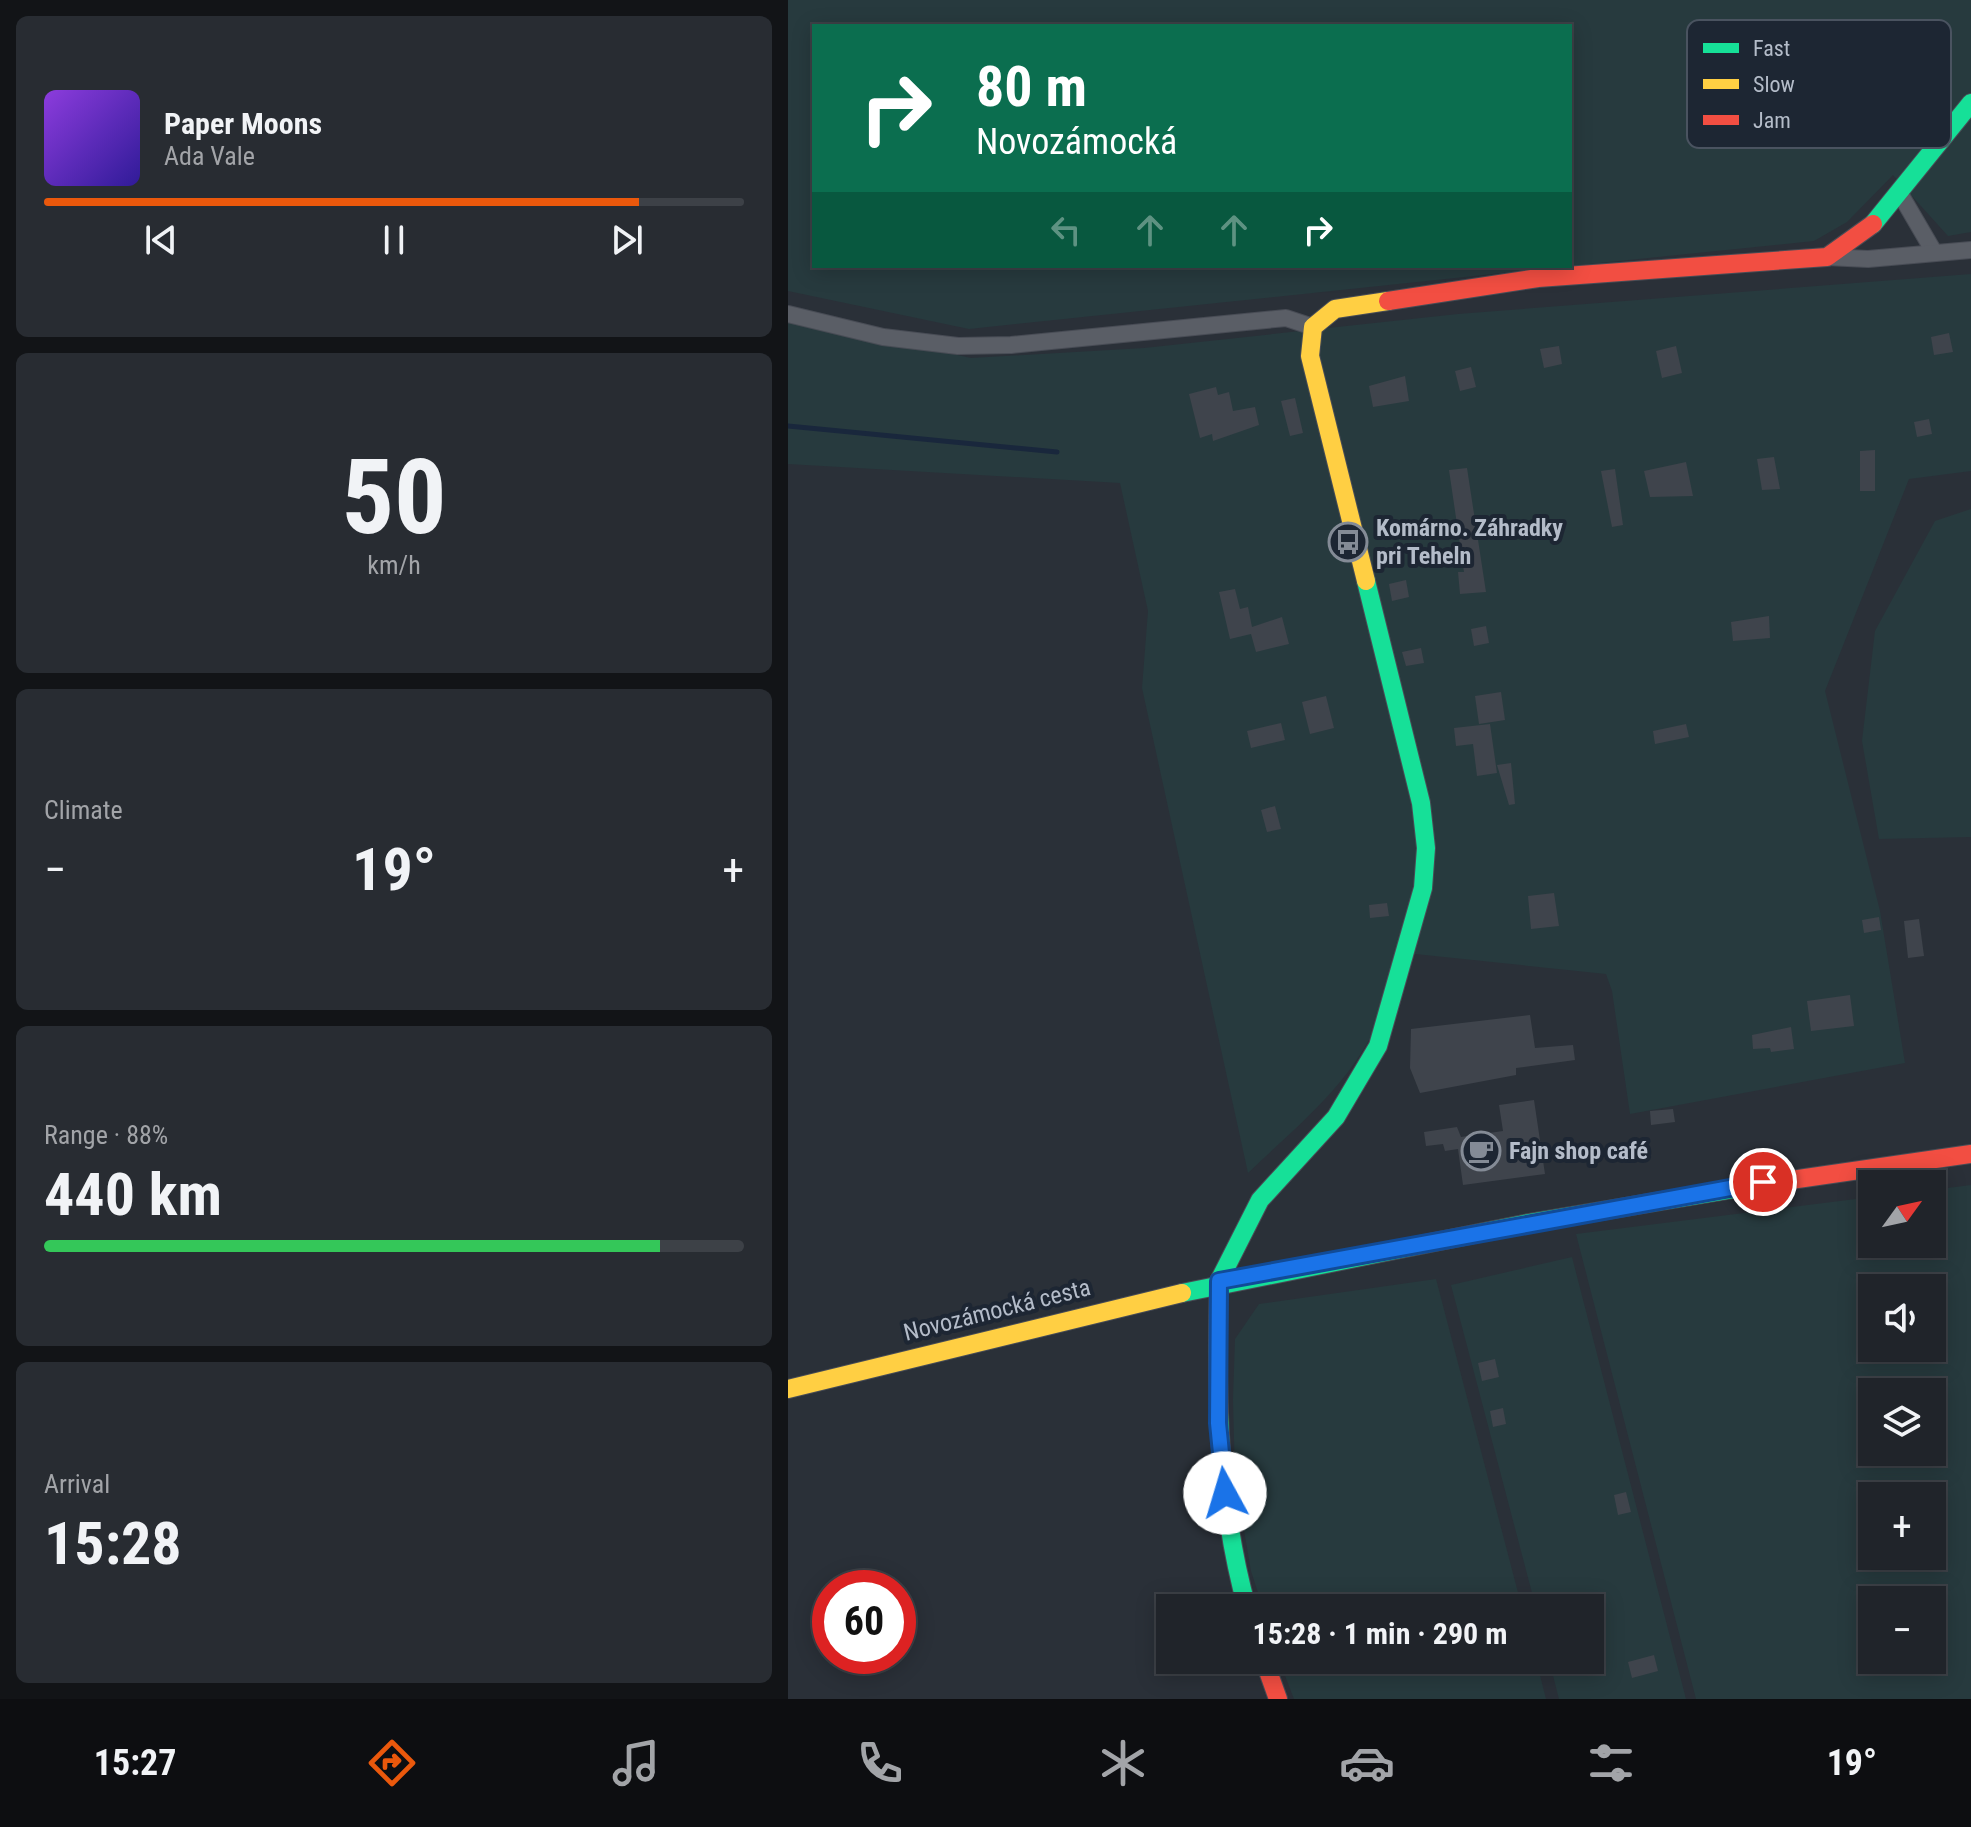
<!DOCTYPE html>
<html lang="en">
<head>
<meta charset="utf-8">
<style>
  body { margin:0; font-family:"Roboto Condensed",sans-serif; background:#282c32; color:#f1f3f6; height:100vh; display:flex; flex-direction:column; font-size:30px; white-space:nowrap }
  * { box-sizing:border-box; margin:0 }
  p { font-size:26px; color:#a2a4a8 }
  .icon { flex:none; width:44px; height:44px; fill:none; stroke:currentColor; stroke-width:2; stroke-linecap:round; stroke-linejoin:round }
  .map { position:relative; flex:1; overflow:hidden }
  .drawer { display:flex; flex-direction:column; gap:16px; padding:16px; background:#121417; width:788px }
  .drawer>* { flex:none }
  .banner { position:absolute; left:24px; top:24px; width:760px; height:244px; border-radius:0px; box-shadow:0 4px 20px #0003,0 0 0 2px #3d4147; background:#0b6e4f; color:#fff; overflow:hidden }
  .needle { width:52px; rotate:57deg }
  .controls { position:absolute; left:1070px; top:1170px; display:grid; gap:16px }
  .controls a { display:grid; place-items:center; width:88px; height:88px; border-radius:0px; background:#20242a; box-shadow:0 4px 20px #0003,0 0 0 2px #3d4147; font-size:40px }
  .speed { position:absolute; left:24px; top:1570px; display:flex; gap:16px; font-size:40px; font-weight:700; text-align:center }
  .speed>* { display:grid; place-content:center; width:104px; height:104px; border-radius:50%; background:#20242a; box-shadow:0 4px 20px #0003,0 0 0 2px #3d4147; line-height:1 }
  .speed .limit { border:12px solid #d22; background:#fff; color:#111 }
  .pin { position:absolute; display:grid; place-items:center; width:68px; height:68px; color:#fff; margin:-34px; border:4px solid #fff; border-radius:50%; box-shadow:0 2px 8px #0007 }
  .me { position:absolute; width:88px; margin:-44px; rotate:354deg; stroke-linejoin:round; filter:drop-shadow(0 0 6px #0008) }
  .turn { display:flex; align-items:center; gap:28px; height:168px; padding:0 32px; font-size:36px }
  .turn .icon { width:104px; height:104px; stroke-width:2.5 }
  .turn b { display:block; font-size:56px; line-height:68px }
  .lanes { display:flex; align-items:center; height:76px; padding:0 32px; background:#0003; justify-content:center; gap:40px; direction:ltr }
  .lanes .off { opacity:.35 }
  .big { font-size:60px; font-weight:700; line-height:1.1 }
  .drawer .tile { flex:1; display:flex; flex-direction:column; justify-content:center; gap:12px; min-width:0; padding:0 28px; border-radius:12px; background:#282c32 }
  .drawer .dial { align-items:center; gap:0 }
  .dial b { font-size:104px; line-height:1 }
  .song { display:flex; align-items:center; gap:24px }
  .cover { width:96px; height:96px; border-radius:12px; background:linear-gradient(135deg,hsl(270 70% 55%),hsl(250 70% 35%)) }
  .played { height:8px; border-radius:4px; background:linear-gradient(90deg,#ea580c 85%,#3d4147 85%) }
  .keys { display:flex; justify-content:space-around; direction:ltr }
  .heat { display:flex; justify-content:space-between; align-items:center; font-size:44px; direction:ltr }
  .charge { height:12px; border-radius:6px; background:linear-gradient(90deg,#34c759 88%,#3d4147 0) }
  .trip { position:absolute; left:368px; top:1594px; width:448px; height:80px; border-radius:0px; background:#20242a; box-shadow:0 4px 20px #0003,0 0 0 2px #3d4147; font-weight:700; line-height:80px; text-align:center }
  .tab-bar { display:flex; height:128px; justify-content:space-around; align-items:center; background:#0d0e11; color:#a2a4a8 }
  .tab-bar .icon { width:56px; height:56px }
  .tab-bar .selected { color:#ea580c }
  .tab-bar b { font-size:36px; color:#f1f3f6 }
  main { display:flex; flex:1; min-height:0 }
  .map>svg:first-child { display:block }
  .green { fill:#273a3e; fill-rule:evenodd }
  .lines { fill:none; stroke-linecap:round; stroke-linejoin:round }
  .stream { stroke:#19273c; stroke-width:5 }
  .building { fill:#3f444c }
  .street-casing { stroke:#484c55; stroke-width:18 }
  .fast-casing { stroke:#484c55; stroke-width:20 }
  .slow-casing { stroke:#484c55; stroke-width:20 }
  .jam-casing { stroke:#484c55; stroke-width:20 }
  .street { stroke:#5a5e66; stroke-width:16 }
  .fast { stroke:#16e098; stroke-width:18 }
  .slow { stroke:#ffcf43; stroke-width:18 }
  .jam { stroke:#f24e42; stroke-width:18 }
  .route-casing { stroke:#114b97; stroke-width:20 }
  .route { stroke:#1a73e8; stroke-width:14 }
  .labels { text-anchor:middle; stroke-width:8; stroke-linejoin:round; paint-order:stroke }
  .poi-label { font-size:24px; font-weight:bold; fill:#b4bcc9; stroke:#1d2633; text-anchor:start }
  .street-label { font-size:24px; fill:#b4bcc9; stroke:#1d2633 }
  .key { fill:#1d2633; stroke:#4a5360; stroke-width:2 }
  .key-label { font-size:22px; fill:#b4bcc9 }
</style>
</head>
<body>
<main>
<section class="drawer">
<div class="tile">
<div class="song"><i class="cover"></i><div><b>Paper Moons</b><p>Ada Vale</p></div></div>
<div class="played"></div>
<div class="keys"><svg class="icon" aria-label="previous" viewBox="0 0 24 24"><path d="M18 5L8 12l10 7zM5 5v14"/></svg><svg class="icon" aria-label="pause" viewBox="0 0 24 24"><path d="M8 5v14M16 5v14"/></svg><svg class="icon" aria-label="next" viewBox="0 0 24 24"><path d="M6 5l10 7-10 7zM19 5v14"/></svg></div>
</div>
<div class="tile dial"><b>50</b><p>km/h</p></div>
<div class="tile"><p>Climate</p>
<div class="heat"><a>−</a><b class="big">19°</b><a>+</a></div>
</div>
<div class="tile"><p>Range · 88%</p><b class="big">440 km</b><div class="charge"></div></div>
<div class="tile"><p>Arrival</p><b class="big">15:28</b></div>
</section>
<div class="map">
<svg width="1183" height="1699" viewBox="0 0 1183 1699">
  <rect width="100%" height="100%" fill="#2a3038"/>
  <g class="green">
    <path d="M0,0H1183V232L1160,236L1105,175L1059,222L1026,241L782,266V26H26V266H782L181,329L0,291Z"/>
    <path d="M1183,274V471L1121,479L1037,691L1092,911L1117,1063L842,1114L824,991L818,974L608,952C603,971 601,993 594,1012C569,1079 510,1125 460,1173L354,688L360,611L332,483L0,464V318L183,358L356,348L670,314Z"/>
    <path d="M1183,509V837L1091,839L1074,741L1087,631L1147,521Z"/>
    <path d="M1183,1185V1699H908L788,1234L1084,1197V1244H1144V1190ZM1084,1288H1144V1348H1084ZM1084,1392H1144V1452H1084ZM1084,1496H1144V1556H1084ZM1144,1600V1660H1084V1600Z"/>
    <path d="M784,1257L898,1699H771L761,1660H802V1608H748L663,1285Z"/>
    <path d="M648,1279L734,1608H475L463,1571L447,1478L445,1399L447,1339L471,1304Z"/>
    <path d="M491,1660H748L758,1699H506Z"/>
  </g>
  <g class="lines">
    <path class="stream" d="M0,426L269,452"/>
  </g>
  <g class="building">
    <path d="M1161,333L1165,352L1146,355L1143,337Z"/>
    <path d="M771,346L774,364L756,368L752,349Z"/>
    <path d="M888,346L894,373L874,378L868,351Z"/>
    <path d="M683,367L688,387L672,391L667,371Z"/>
    <path d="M617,376L621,401L585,407L581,386Z"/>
    <path d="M428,387L430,395L441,392L445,411L467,407L471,425L425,441L424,434L412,438L401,394Z"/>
    <path d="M507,398L515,433L502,436L493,401Z"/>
    <path d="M1141,419L1144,434L1129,437L1126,422Z"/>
    <path d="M1087,450V491H1072V451Z"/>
    <path d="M986,457L992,489L974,490L969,459Z"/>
    <path d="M898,462L905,496L862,497L856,471Z"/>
    <path d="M679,468L698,592L672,594L670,572H676L661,470Z"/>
    <path d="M827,469L835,525L824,527L813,471Z"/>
    <path d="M618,580L621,597L604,601L601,584Z"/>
    <path d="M447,589L452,609L460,607L464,627L494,617L501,644L468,652L463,634L442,639L431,592Z"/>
    <path d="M981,616L982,638L945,641L943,622Z"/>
    <path d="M698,626L701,643L686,646L683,629Z"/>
    <path d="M633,648L636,663L618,666L614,652Z"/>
    <path d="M713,692L717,720L691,724L687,696Z"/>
    <path d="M538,696L546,728L522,734L514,702Z"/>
    <path d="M493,723L497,740L463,748L459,731Z"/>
    <path d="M702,724L709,773L689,776L685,744L668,746L666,728Z"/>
    <path d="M898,724L901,737L867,744L865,731Z"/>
    <path d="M723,763L727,804L721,805L709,765Z"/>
    <path d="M487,806L493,829L479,832L473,810Z"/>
    <path d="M766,893L771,926L743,929L740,896Z"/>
    <path d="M599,903L601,916L582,918L581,905Z"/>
    <path d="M1091,917L1093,930L1076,933L1074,920Z"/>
    <path d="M1131,919L1136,956L1120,958L1116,921Z"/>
    <path d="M1062,995L1066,1026L1023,1031L1019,1001Z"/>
    <path d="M742,1015L747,1048L785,1045L787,1060L728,1068V1075L632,1093L622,1068L623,1029Z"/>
    <path d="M1003,1027L1006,1049L983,1052L982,1048L965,1049L964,1035Z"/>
    <path d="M746,1100L757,1174L675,1185L670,1149L657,1151L655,1144L638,1146L636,1132L669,1127L673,1137L715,1131L711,1105Z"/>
    <path d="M885,1109L887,1122L863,1125L862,1111Z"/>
    <path d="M707,1359L711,1377L694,1381L690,1363Z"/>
    <path d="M715,1408L718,1424L705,1427L702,1411Z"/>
    <path d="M838,1492L843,1512L830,1515L826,1495Z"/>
    <path d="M866,1655L870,1671L844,1678L840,1662Z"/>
  </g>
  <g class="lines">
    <g class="street-casing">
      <g id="street">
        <path d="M1111,192L1146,252"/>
        <path d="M1039,257L1080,259L1183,250"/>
        <path d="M0,314L95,337L170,346L223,345L498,318L525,327"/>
      </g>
    </g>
    <g class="fast-casing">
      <g id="fast">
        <path d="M1085,224L1183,103"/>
        <path d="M431,1281L472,1200L548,1117L590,1046L635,888L638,848L633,803L578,581"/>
        <path d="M431,1281C428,1392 429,1500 459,1608"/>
        <path d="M394,1293L736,1224L975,1184"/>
      </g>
    </g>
    <g class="slow-casing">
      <g id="slow">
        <path d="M578,581L522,356L525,327L547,309L600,301"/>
        <path d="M0,1389L394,1293"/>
      </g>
    </g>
    <g class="jam-casing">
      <g id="jam">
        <path d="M600,301L750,278L1039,257L1085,224"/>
        <path d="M975,1184L1183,1154"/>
        <path d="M476,1660L490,1699"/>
      </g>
    </g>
    <use href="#street" class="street"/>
    <use href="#fast" class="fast"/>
    <use href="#slow" class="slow"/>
    <use href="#jam" class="jam"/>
  </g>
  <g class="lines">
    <g class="route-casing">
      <path id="route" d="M437,1493L430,1423L431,1281L975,1182"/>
    </g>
    <use href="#route" class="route"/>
  </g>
  <defs>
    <g id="bus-ring" transform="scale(2)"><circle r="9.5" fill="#1d2633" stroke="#848b96" stroke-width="1.5"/><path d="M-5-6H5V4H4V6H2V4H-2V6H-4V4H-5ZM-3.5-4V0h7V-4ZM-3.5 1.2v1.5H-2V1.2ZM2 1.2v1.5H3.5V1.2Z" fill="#848b96"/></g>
    <g id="cafe-ring" transform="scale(2)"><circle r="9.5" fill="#1d2633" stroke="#848b96" stroke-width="1.5"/><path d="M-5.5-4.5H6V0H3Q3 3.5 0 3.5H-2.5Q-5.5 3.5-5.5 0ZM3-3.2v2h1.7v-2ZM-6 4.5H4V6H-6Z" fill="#848b96"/></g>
  </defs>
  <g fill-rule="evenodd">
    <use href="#bus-ring" x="560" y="542"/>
    <use href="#cafe-ring" x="693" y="1151"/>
  </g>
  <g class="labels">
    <g class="poi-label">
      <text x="588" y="536">Komárno. Záhradky<tspan x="588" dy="28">pri Teheln</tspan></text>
      <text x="721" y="1159">Fajn shop café</text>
    </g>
    <g class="street-label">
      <text transform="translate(209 1310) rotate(-14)" y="8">Novozámocká cesta</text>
    </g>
  </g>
  <rect x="899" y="20" width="264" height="128" rx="12" class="key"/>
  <rect x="915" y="43" width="36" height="10" fill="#16e098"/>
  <rect x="915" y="79" width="36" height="10" fill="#ffcf43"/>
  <rect x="915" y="115" width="36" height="10" fill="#f24e42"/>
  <g class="key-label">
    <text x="965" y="56">Fast</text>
    <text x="965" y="92">Slow</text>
    <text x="965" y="128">Jam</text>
  </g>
</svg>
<div class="controls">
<a><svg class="needle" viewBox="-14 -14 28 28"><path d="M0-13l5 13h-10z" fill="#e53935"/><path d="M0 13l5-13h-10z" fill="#a2a4a8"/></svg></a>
<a><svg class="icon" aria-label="sound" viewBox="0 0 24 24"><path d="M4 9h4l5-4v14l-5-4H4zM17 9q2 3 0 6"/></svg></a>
<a><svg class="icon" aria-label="layers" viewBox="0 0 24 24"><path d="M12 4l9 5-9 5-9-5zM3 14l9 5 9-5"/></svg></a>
<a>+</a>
<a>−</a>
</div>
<div class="speed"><div class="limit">60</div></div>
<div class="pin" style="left:975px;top:1182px;background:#d93025"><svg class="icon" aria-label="arrive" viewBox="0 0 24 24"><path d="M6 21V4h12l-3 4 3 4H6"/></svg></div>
<svg class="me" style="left:437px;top:1493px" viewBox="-20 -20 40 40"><circle r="19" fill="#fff"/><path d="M0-13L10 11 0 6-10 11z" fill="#1a73e8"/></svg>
<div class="trip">15:28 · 1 min · 290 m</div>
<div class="banner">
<div class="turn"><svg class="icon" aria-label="right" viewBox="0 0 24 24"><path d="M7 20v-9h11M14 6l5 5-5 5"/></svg><div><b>80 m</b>Novozámocká</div></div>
<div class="lanes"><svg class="icon off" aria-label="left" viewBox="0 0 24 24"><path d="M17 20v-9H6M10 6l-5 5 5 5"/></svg><svg class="icon off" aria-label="ahead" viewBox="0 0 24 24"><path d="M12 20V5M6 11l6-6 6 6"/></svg><svg class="icon off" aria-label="ahead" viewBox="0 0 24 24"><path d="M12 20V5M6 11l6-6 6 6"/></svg><svg class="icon" aria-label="right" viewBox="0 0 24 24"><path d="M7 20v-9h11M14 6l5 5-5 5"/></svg></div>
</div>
</div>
</main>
<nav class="tab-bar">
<b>15:27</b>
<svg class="icon selected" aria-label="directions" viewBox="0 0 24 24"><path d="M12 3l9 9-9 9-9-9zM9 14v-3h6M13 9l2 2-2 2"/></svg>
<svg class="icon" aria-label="music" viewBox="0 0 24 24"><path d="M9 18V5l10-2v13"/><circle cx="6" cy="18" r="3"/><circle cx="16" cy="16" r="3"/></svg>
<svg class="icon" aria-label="phone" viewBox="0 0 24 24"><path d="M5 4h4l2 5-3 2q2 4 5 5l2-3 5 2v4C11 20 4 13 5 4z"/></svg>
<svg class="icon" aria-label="climate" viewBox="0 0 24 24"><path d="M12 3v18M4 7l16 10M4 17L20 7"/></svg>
<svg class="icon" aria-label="car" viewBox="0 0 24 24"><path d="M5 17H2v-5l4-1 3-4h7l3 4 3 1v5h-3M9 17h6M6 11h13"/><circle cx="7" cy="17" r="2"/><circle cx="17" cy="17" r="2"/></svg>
<svg class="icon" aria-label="filters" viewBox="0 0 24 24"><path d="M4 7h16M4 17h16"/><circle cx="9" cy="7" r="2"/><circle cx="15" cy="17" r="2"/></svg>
<b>19°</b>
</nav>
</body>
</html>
